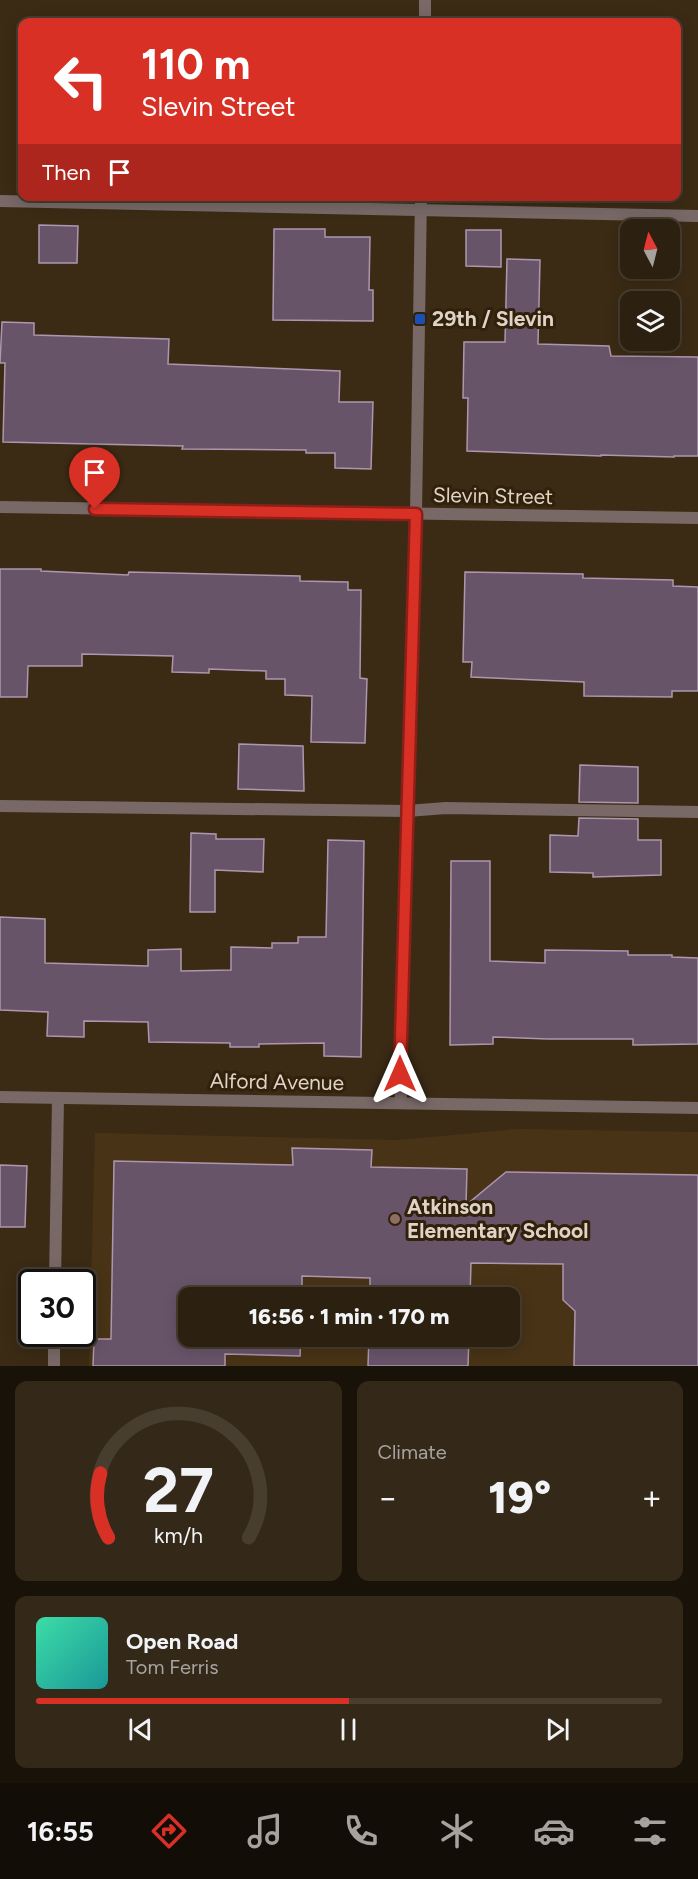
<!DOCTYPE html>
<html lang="en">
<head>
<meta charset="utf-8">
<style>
  body { margin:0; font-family:Figtree,sans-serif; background:#342819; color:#f1f3f6; height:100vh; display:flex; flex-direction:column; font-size:22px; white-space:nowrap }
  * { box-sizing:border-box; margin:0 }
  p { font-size:20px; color:#a6a39f }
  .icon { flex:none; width:33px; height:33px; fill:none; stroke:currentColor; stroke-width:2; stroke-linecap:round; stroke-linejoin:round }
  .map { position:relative; height:1366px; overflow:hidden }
  .side { display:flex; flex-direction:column; gap:15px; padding:15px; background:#181209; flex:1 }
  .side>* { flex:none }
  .guide { position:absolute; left:18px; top:18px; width:663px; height:183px; border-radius:12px; box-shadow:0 3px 15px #0003,0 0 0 2px #483e30; background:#d93025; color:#fff; overflow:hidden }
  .needle { width:39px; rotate:353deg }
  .tools { position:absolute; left:620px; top:219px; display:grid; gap:12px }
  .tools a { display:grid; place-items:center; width:60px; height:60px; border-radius:12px; background:#2c2010; box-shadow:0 3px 15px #0003,0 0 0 2px #483e30; font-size:30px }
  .speed { position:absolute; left:18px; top:1269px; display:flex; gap:12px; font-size:30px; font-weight:700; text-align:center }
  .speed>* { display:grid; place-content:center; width:78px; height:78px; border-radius:50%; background:#2c2010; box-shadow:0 3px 15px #0003,0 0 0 2px #483e30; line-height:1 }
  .speed .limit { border:3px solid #111; border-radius:9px; background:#fff; color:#111 }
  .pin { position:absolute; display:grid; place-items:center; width:51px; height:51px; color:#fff; margin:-62px -26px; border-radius:50% 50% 50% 0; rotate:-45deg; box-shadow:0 0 6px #0007 }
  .pin .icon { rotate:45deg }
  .me { position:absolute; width:66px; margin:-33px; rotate:0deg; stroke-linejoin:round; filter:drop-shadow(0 0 4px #0008) }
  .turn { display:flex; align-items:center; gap:21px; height:126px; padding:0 24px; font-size:27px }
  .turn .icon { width:78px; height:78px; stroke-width:2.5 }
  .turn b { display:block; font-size:42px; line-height:51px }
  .then { display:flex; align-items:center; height:57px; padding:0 24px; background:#0003; gap:12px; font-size:22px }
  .big { font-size:45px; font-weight:800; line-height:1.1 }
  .side .card { flex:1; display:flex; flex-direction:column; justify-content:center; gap:9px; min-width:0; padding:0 21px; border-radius:12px; background:#342819 }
  .side .dial { align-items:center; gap:0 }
  .dial svg { height:156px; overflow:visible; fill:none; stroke:#483e30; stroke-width:7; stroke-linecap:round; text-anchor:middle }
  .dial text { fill:#f1f3f6; stroke:none }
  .song { display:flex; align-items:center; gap:18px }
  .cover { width:72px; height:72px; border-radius:9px; background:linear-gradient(135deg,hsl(160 70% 55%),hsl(180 70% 35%)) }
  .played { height:6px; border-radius:3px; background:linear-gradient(90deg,#d93025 50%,#483e30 50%) }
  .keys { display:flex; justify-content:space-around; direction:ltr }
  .heat { display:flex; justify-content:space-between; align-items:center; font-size:33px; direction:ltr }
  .side .tiles { flex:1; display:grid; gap:15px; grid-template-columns:1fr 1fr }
  .card:last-child { grid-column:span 2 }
  .trip { position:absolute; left:178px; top:1287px; width:342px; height:60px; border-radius:12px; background:#2c2010; box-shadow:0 3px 15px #0003,0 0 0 2px #483e30; font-weight:800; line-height:60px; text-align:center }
  .tabs { display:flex; height:96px; justify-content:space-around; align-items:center; background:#120d06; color:#a6a39f }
  .tabs .icon { width:42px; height:42px }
  .tabs .selected { color:#d93025 }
  .tabs b { font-size:27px; color:#f1f3f6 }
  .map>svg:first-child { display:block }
  .built { fill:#483316; fill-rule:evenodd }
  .building { fill:#685469; stroke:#ad96ae; stroke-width:1.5 }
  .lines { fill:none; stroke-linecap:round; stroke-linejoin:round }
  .lane { stroke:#786967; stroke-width:12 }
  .street { stroke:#786967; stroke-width:12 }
  .route-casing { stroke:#8d1f18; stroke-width:15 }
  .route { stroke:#d93025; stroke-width:10 }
  .transit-dot { fill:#1a4fb4; stroke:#31210b; stroke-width:2 }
  .education-dot { fill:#8d6e63; stroke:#31210b; stroke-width:2 }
  .labels { text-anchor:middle; stroke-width:6; stroke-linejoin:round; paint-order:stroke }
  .poi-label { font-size:21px; font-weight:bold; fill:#ded3c6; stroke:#31210b; text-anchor:start }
  .street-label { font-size:21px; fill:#ded3c6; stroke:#31210b }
</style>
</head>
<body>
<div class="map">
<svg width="698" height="1366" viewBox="0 0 698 1366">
  <rect width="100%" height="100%" fill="#3b2b15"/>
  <path class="built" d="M517,1129L698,1132V1366H89L95,1133L398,1140ZM189,1298H510V1336H189Z"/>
  <g class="building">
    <path d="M39,225L78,226L77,263H39Z"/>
    <path d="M274,229H325V237H370L369,290H373V321L273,320Z"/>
    <path d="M466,230H501V267L466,266Z"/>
    <path d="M507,259L540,260L538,344L609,346L611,356L698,357V456H674V457L601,455V456L467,451L468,398H463L464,342H505Z"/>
    <path d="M2,322L34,323V335L169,339L168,364L340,371L339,402H373L371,469L335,468V453H306V450L182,449L183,446L3,442L5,363H0Z"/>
    <path d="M0,569H41V571L128,575L129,572L300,576V581L348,582V590H361L360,678L367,679L365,743L311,742L312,696L285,695V679H266V671L209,669V673L172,672L173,656L82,654V666H28L27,697H0Z"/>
    <path d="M465,572L583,574V578L673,580V586L698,587V691H672V697L584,696V682L471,677L472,662H463Z"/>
    <path d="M239,744L303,746L304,791L238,789Z"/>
    <path d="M580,765L638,767V803L579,802Z"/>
    <path d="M579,818L638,819V840H661V875L593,877V873L550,872V835L578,836Z"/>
    <path d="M191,833L216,834V839H264L263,872L215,870V912H190Z"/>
    <path d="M328,840L364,841L361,1057L324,1056V1043L259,1044V1047H230V1043L149,1042L148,1022L84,1021V1037L47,1036L48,1012L0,1010V917L45,919V963L148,966V950L181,949V971L231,970V947L272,948V943H298V937H326Z"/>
    <path d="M451,861H490V961L545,963V950L628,951V955H672V957L698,958V1044L633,1045V1039H548L493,1037V1044L450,1045Z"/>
    <path d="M292,1148L372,1150L371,1167L467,1169L466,1205L506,1172L698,1175V1366H574L575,1311L563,1300V1264L471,1263L470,1298H370V1278L302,1276V1298H189V1336H301L300,1356L225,1354V1366H93L94,1339H111L114,1161L293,1165Z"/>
    <path d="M0,1165L27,1166L25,1227H0Z"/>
    <path d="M369,1336H469L468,1366H368Z"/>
  </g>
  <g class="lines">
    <g class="lane">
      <path d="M0,201L698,216"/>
      <path d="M0,806L407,811L446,808L698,812"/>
    </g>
    <g class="street">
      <path d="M425,22V0"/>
      <path d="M0,507L698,518"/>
      <path d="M0,1097L698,1108"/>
      <path d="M401,1103L400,1059L416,514L421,196"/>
      <path d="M55,1282L58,1098"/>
      <path d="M54,1366V1334"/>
    </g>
  </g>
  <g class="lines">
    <g class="route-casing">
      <path id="route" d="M95,509L416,514L400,1074"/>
    </g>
    <use href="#route" class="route"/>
  </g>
  <rect class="transit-dot" x="414" y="313" width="12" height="12" rx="3"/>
  <circle class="education-dot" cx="395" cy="1219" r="6"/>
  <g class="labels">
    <g class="poi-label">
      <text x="432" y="326">29th / Slevin</text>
      <text x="407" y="1214">Atkinson<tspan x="407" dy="24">Elementary School</tspan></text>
    </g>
    <g class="street-label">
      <text transform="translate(493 496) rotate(1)" y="7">Slevin Street</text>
      <text transform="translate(277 1082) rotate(1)" y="7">Alford Avenue</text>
    </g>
  </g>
</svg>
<div class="tools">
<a><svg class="needle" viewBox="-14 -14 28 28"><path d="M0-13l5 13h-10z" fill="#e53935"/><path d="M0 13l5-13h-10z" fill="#a6a39f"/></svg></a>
<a><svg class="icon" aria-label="layers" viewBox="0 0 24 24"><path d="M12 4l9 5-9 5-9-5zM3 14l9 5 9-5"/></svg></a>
</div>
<div class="speed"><div class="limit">30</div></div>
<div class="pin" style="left:95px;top:509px;background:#d93025"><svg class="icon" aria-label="arrive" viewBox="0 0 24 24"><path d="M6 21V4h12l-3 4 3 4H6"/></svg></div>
<svg class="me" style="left:400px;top:1074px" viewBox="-20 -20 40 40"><path d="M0-17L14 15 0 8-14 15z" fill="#d93025" stroke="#fff" stroke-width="4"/></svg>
<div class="trip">16:56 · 1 min · 170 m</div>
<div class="guide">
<div class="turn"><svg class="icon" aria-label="left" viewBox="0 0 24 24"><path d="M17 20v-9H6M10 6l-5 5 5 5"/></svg><div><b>110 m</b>Slevin Street</div></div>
<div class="then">Then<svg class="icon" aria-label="arrive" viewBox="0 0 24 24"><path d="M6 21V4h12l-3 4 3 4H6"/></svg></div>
</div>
</div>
<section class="side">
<div class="tiles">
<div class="card dial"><svg viewBox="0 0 100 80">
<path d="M14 69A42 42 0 1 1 86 69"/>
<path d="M14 69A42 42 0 0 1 10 36" stroke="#d93025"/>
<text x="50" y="56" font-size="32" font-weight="700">27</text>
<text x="50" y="72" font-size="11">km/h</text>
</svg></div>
<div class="card"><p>Climate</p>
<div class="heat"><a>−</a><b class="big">19°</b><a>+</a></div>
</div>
<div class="card">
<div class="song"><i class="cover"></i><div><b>Open Road</b><p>Tom Ferris</p></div></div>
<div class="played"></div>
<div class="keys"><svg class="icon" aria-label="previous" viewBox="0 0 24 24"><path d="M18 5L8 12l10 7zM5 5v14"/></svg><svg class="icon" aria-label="pause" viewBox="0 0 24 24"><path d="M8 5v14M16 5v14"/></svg><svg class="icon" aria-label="next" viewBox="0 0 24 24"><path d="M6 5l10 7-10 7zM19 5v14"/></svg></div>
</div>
</div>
</section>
<nav class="tabs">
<b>16:55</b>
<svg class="icon selected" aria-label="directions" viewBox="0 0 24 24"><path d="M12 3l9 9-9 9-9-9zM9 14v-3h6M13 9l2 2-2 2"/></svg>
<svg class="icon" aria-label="music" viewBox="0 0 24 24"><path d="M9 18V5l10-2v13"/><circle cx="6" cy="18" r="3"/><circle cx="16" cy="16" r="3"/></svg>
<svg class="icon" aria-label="phone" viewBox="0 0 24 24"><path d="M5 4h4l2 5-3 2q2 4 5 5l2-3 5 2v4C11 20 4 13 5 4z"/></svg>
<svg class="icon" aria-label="climate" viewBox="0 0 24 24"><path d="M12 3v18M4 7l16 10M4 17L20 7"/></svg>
<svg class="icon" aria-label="car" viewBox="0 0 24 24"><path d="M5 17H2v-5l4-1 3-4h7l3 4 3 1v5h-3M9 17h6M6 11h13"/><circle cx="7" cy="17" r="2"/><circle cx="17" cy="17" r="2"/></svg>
<svg class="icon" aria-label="filters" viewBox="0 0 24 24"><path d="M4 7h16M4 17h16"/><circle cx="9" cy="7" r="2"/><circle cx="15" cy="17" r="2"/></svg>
</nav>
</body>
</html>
